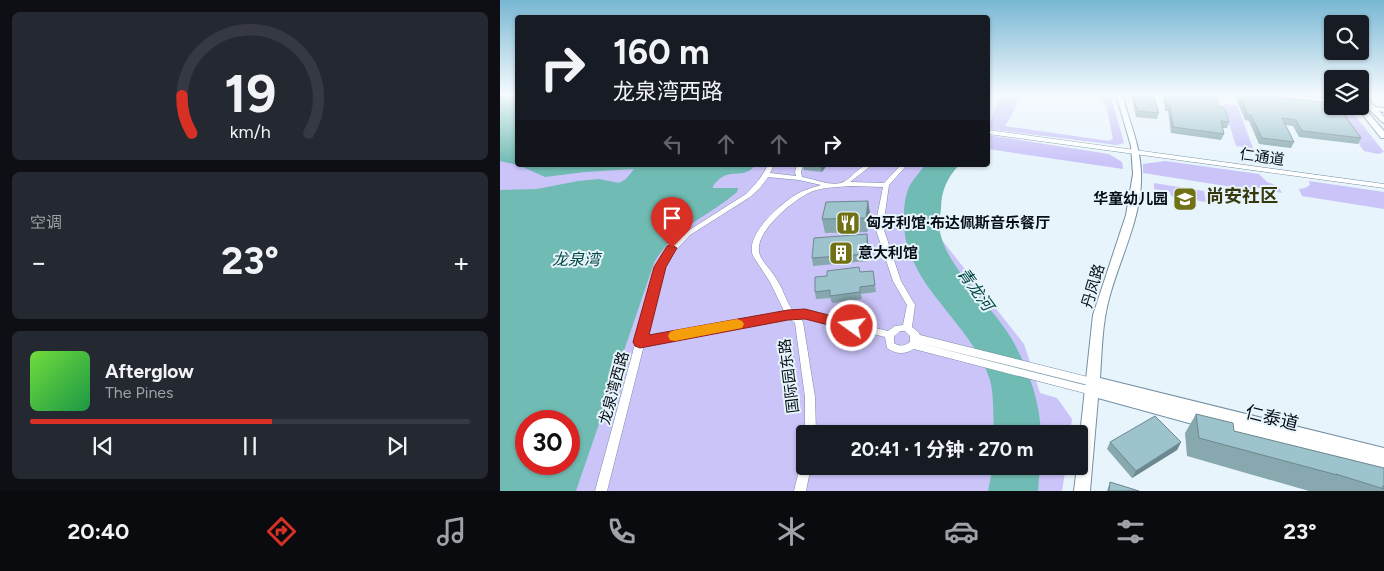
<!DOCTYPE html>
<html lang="zh">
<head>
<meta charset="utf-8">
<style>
  body { margin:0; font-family:Figtree,"Noto Sans SC",sans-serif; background:#242831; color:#f1f3f6; height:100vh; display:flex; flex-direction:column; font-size:19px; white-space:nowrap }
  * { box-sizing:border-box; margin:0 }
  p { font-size:16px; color:#9ea1a6 }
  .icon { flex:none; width:28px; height:28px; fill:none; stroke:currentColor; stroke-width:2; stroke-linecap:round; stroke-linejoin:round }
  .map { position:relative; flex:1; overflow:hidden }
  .side { display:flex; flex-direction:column; gap:12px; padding:12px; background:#0d0f14; width:500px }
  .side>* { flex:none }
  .top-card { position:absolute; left:15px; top:15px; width:475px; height:152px; border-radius:5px; box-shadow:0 1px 4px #0004; background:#171b24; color:#f1f3f6; overflow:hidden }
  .buttons { position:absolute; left:824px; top:15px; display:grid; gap:10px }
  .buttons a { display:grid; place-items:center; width:45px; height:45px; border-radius:5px; background:#171b24; box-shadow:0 1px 4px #0004; font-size:25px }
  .speed { position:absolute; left:15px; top:410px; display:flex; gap:10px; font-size:25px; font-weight:700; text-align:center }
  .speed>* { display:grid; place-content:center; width:65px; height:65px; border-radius:50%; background:#171b24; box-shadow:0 1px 4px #0004; line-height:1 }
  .speed .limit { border:8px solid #d22; background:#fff; color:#111 }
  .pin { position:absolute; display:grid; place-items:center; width:42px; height:42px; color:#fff; margin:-51px -21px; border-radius:50% 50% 50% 0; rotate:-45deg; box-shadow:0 0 5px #0007 }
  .pin .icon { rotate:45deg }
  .me { position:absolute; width:55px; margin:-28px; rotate:284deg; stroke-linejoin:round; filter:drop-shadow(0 0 4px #0008) }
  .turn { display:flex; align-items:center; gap:18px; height:105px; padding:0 15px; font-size:22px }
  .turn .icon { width:65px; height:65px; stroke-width:2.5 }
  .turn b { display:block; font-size:35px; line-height:42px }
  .lanes { display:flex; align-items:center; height:48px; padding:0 15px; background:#0003; justify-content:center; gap:25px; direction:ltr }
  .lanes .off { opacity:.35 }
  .big { font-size:38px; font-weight:700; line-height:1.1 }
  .side .widget { flex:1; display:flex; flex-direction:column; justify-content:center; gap:8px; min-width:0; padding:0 18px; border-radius:8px; background:#242831 }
  .side .dial { align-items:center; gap:0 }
  .dial svg { height:130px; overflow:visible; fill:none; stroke:#363941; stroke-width:7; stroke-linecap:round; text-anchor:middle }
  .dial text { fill:#f1f3f6; stroke:none }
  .song { display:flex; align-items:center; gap:15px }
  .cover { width:60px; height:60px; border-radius:8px; background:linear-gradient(135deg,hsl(100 70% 55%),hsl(140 70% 35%)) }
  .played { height:5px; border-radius:2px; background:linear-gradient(90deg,#d93025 55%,#363941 55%) }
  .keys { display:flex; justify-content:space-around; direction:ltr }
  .heat { display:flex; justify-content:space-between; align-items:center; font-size:28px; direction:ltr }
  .trip { position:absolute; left:296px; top:425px; width:292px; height:50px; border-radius:5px; background:#171b24; box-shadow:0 1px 4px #0004; font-weight:700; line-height:50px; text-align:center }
  .tabs { display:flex; height:80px; justify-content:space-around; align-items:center; background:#090b0e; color:#9ea1a6 }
  .tabs .icon { width:35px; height:35px }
  .tabs .on { color:#d93025 }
  .tabs b { font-size:22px; color:#f1f3f6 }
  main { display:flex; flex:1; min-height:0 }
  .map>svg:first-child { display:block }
  .green { fill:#cac4f9; fill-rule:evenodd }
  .water { fill:#70bbb3; fill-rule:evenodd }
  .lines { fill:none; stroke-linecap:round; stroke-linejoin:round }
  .minor-casing { stroke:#748fa2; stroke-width:1 }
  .major-casing { stroke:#748fa2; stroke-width:2 }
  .minor { fill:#fff; fill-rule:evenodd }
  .major { fill:#fff; fill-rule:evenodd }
  .wall { fill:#87a8af }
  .shaded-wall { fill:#6e888f }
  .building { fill:#9dc3cc; stroke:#6e888f }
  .route { fill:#d93025; stroke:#8d1f18 }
  .slow { fill:#f59e0b }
  .labels { text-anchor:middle; stroke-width:4; stroke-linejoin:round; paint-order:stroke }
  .street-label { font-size:15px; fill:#050e15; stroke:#e8f4fc }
  .poi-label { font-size:15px; font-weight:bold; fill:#050e15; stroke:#e8f4fc; text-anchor:start }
  .water-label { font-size:16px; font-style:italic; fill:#004742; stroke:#e8f4fc }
  .quarter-label { font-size:18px; font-weight:bold; fill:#37370e; stroke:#e8f4fc }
  .near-street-label { font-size:18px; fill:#050e15; stroke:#e8f4fc }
</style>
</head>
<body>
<main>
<section class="side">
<div class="widget dial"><svg viewBox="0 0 100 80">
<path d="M14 69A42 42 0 1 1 86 69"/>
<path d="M14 69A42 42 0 0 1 8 46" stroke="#d93025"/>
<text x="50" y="56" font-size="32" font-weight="700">19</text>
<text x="50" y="72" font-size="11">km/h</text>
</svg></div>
<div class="widget"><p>空调</p>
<div class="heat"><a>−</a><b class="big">23°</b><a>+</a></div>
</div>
<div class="widget">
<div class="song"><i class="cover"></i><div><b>Afterglow</b><p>The Pines</p></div></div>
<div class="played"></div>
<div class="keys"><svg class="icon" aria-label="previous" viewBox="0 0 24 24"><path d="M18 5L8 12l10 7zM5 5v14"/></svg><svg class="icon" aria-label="pause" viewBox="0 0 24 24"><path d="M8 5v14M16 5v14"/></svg><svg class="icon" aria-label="next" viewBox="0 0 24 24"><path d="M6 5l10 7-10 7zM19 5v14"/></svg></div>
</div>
</section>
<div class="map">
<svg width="884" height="491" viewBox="0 0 884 491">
  <rect width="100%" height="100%" fill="#e8f4fc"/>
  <g class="green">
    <path d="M0,94H17L18,165H449L440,178L434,230L524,344L540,393L557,398L572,419L570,434H305V466H566L562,491H0ZM26,421H69V464H26Z"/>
    <path d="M500,94H517C518,108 511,115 505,126L609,141L613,139L606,104L600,102L602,94H610L624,143L617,145L488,129Z"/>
    <path d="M723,104L737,105L753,148L736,146Z"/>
    <path d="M833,108L853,113L884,152L878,154L864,151Z"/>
    <path d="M488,135L609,154L622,162L623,169L488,149Z"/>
    <path d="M665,161L759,174L767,182L778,186L782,193L758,188L745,189L643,173V164Z"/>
    <path d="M809,181L884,192V209L802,196L799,189L805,188L810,185Z"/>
    <path d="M654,183L704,191L706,202L671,196L670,192L654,189Z"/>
  </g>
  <g class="water">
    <path d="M0,94H17L18,165L0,161Z"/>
    <path d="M18,165H255C243,182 229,164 213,186V188H238L237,192C208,217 173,228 154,263L76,491H0V190L37,189L78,181L99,179L119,183L126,179L134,169L85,172L45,177ZM69,421V464H26V421Z"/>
    <path d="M425,165H459C447,178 441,191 441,209C440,216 439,225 440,232C447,269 496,309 514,343C529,371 540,402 541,434H494C493,418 494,394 490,380C471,321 401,283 404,217C404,206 405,197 409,187C413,179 420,172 425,165Z"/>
    <path d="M493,466H540L538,491H488Z"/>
  </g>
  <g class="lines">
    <g class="minor-casing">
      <g id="minor">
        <path d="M488,130L884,184V188L488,134Z"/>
        <path d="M268,165H274L270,173L296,176L295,172L297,165H303L301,172L302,177C314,179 329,186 341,183C353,179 357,165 372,165L350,182L384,183L401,165H407L389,185L383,227L401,281L415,305L412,327L418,332L420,335L596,379L597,382L596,385L592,386L419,343L592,387L596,388L597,391L596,394L592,395L414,349C404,355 396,354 387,348L385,337L305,317L300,318L303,322L315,397L316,434H305V435V397L295,323L289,318L144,345L107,491H95L156,267L168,249L180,236L246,194C255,185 262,177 268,165ZM268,177L299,180L321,185C311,188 301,191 292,197C277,208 245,235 253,256L270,282L285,313L146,337L164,267L173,253L190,235L250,197L260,188ZM351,186L383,187L375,227L393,281L407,305L403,325L395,326L388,331L305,311H293C288,304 285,296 281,287C277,279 272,272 266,265C263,261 260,257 259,252C255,231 295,198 313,191C325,187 338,187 351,186ZM400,331H405L410,336V342C405,346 400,347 394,343V336Z"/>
        <path d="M305,460V466H311L306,491H294L301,462Z"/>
      </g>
    </g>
    <g class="major-casing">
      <g id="major">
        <path d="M616,94H622C629,121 640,144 641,172C643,215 621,255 610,295C602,322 602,350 600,378L884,448V474L721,431L716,429L714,424L716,419H713L714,421L712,426L707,428L598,398L590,491H574L577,466H580V435L593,315L626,215L633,174L631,146Z"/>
        <path d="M761,94H782L832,100V104Z"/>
        <path d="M860,94H864L875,107L884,108V112L879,111L884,117V123L882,122L871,111L866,110L884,131V138H881L858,109L843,106H860V104L867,106L860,98Z"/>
      </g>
    </g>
    <use href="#minor" class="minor"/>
    <use href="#major" class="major"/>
  </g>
  <g class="wall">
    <path d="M631,94H653L659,113L657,119L636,117Z"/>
    <path d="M663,94H715L719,107L729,122L727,128H722L724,134L721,140L671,133L668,111H665Z"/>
    <path d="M738,94H749L861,138L858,144L799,137L793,126L785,125L794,142L791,148L759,144L749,121L745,120L736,99Z"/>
    <path d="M303,165H327L322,172L304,170Z"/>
    <path d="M368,201L370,214L367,232L325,233L322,219Z"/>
    <path d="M367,234L368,261L313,266L312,258Z"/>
    <path d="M373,271L376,292L361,294L362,299L332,303L330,298L316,299L315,292L360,272Z"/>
    <path d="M696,414L734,431L884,468V491H809L687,456L685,433Z"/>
    <path d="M610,442H681L677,450L632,478L607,449Z"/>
    <path d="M610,482L639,491H607Z"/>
  </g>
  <g class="shaded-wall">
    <path d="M320,165H327L322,172Z"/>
    <path d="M368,201L370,214L367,232L366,218Z"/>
    <path d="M367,234L368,241V261L367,254Z"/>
    <path d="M681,442L677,450L632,478L636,471Z"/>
  </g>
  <g class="building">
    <path d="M633,94H653L659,113L637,111Z"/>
    <path d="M665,94H715L719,107H723L726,112L729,122L721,121L724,134L673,127L670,106L667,105Z"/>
    <path d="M739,94H749L832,103V106H838L861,138L802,131L796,120L782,118L794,142L762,138L751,115L747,114Z"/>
    <path d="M368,201L366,218L322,219L326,202Z"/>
    <path d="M367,234V254L312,258L314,238Z"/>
    <path d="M359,267L360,272L373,271L375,285L360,287V292L330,296V290L315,292V277L327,276V271Z"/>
    <path d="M696,414L733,423L734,431L884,468V487L882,486L884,489L836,474L837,475L699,438Z"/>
    <path d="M655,416L681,442L636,471L610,442Z"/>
    <path d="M610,482L639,491H609Z"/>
  </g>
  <linearGradient id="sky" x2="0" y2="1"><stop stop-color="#78b7d3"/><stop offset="0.58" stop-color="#f5fafe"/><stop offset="1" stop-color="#f5fafe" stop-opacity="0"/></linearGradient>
  <rect width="884" height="163" fill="url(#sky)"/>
  <path class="route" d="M172,245L177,248L166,267L149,335L288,310L305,309L352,321L357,322L359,326L357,330L352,331L305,319L288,320L140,348L135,346L133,342L154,267L167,246Z"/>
  <path class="slow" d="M237,319L242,321L244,324L242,328L175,341L170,340L168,336L170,332L175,330Z"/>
  <defs>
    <g id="school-square" transform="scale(1.25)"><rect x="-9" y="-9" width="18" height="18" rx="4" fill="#707115" stroke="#e8f4fc"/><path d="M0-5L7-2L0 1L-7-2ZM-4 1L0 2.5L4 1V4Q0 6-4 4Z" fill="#fff"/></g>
    <g id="restaurant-square" transform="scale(1.25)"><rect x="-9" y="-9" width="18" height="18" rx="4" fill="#707115" stroke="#e8f4fc"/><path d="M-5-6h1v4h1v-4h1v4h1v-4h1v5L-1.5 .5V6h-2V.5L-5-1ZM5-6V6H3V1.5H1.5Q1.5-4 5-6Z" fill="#fff"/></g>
    <g id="building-square" transform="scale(1.25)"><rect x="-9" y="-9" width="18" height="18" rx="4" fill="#707115" stroke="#e8f4fc"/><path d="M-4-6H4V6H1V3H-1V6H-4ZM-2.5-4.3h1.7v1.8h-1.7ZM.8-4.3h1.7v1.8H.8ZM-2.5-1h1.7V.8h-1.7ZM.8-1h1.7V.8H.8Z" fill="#fff"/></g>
  </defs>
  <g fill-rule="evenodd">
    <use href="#school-square" x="685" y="199"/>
    <use href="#restaurant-square" x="348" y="223"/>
    <use href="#building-square" x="341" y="253"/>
  </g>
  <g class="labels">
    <g class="street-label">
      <text transform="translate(762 157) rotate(8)" y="5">仁通道</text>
      <text transform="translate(593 286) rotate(-73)" y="5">丹凤路</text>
      <text transform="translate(289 376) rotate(-97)" y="5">国际园东路</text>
      <text transform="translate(114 388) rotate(-75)" y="5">龙泉湾西路</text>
    </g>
    <g class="poi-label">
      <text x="668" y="204" text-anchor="end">华童幼儿园</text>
      <text x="366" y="228">匈牙利馆·布达佩斯音乐餐厅</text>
      <text x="358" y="258">意大利馆</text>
    </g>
    <g class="water-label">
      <text x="76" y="265">龙泉湾</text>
      <text transform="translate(476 289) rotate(54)" y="6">青龙河</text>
    </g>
    <g class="quarter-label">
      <text x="742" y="202">尚安社区</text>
    </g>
    <g class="near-street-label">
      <text transform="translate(772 418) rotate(14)" y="6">仁泰道</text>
    </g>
  </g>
</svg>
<div class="buttons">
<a><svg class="icon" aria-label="search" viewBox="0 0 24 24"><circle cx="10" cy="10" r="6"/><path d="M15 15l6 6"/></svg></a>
<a><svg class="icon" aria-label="layers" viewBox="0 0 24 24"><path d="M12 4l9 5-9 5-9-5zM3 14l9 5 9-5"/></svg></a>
</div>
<div class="speed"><div class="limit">30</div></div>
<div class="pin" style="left:172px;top:248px;background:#d93025"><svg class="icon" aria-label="arrive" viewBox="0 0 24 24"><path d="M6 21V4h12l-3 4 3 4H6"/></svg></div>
<svg class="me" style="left:352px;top:326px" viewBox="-20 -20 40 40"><circle r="17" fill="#d93025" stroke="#fff" stroke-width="3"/><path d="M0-11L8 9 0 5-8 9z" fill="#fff"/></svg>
<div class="trip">20:41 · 1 分钟 · 270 m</div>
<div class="top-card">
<div class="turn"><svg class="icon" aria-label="right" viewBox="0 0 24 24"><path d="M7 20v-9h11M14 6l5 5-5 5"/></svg><div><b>160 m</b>龙泉湾西路</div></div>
<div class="lanes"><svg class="icon off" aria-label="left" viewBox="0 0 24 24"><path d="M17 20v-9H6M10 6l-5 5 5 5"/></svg><svg class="icon off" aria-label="ahead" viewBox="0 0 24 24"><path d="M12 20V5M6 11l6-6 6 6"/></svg><svg class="icon off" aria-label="ahead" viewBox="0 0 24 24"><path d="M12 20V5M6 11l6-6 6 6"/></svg><svg class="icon" aria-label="right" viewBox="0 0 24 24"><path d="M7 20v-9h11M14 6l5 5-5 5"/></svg></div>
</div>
</div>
</main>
<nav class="tabs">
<b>20:40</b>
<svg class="icon on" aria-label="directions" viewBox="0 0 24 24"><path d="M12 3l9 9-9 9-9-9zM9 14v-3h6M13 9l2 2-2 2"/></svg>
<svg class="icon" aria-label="music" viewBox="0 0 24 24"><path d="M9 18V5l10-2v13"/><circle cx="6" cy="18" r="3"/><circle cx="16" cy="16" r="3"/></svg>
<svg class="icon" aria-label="phone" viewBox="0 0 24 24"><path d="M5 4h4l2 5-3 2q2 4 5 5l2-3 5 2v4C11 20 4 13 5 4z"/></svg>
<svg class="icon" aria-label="climate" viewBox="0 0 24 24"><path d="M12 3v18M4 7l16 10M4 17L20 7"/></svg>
<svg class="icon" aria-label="car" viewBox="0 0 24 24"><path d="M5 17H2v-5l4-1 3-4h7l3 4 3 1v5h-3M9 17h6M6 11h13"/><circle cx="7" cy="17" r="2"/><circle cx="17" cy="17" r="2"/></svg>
<svg class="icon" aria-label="filters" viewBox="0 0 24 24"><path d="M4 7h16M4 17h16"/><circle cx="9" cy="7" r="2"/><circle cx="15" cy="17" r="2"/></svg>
<b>23°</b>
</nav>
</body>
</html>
